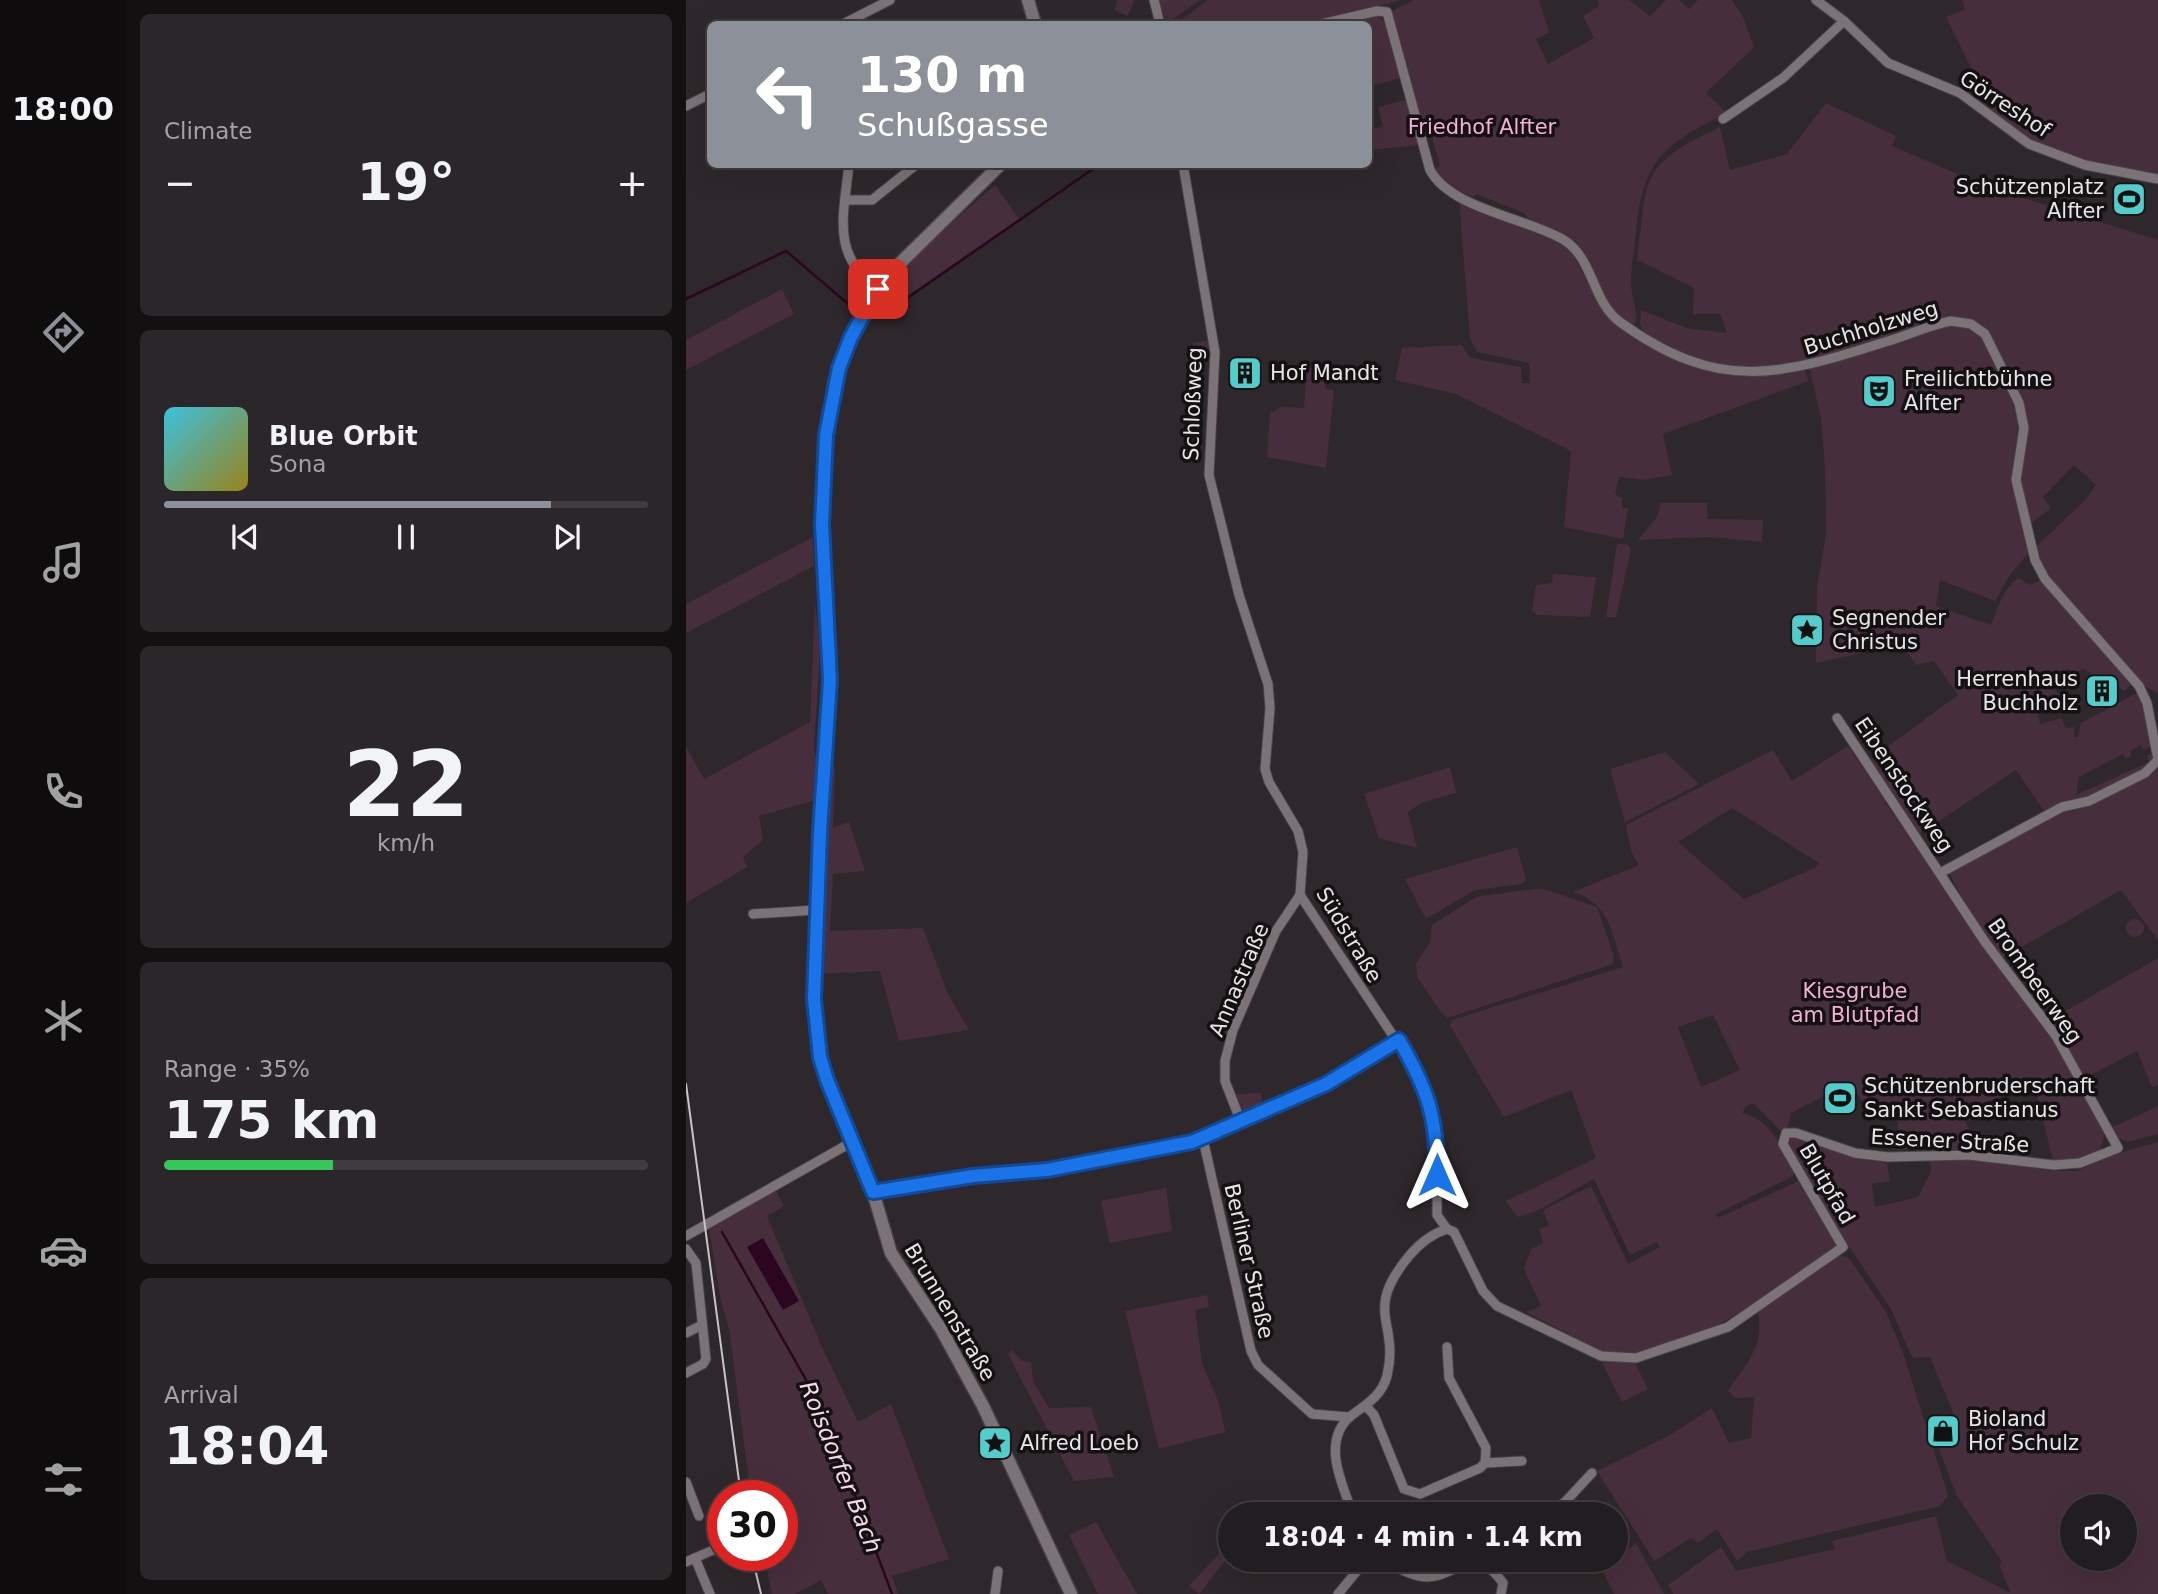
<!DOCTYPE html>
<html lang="en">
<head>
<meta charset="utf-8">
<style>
  body { margin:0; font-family:"DejaVu Sans",sans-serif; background:#2a2629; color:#f1f3f6; height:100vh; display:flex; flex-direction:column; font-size:26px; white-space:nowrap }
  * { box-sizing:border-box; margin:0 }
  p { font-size:23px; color:#a2a2a5 }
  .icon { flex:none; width:38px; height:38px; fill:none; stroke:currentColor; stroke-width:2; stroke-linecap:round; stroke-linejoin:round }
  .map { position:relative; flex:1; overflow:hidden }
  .panel { display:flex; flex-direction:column; gap:14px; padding:14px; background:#131012; width:560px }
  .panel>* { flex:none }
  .banner { position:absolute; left:21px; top:21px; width:665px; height:147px; border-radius:10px; box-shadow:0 7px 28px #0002,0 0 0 2px #3f3b3e; background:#8c9099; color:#fff; overflow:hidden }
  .tools { position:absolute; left:1374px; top:1494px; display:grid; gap:14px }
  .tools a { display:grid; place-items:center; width:77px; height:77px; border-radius:50%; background:#221d20; box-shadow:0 7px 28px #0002,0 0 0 2px #3f3b3e; font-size:35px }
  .speed { position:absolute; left:21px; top:1480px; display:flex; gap:14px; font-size:35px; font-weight:700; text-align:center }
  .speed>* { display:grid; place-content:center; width:91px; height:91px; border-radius:50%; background:#221d20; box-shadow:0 7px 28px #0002,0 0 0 2px #3f3b3e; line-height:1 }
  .speed .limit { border:10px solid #d22; background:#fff; color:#111 }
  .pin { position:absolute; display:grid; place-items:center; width:60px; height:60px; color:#fff; margin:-30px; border-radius:14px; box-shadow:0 4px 10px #0006 }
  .me { position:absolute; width:77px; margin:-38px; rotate:0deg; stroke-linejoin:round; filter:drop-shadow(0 0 5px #0008) }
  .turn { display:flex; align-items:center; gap:24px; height:147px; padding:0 35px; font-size:32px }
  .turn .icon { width:91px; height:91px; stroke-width:2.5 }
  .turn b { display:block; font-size:49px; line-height:60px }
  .big { font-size:52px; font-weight:800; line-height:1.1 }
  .panel .card { flex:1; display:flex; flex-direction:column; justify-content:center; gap:10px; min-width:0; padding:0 24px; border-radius:10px; background:#2a2629 }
  .panel .dial { align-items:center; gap:0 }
  .dial b { font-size:91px; line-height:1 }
  .song { display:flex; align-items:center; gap:21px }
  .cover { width:84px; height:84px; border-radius:10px; background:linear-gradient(135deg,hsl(190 70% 55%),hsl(50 70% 35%)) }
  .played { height:7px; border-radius:4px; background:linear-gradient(90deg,#8c9099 80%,#3f3b3e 80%) }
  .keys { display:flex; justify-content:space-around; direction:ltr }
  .heat { display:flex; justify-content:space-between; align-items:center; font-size:38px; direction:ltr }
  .charge { height:10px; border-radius:5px; background:linear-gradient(90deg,#34c759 35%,#3f3b3e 0) }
  .trip { position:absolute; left:532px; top:1502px; width:410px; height:70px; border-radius:35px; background:#221d20; box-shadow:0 7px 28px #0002,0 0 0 2px #3f3b3e; font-weight:800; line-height:70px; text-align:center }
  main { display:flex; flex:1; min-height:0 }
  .menu { display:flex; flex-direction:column; width:126px; justify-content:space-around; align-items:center; background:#0e0c0d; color:#a2a2a5 }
  .menu .icon { width:49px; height:49px }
  .menu .current { color:#8c9099 }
  .menu b { font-size:32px; color:#f1f3f6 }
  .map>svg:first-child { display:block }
  .green { fill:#472e3c; fill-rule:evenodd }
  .water { fill:#2b061e }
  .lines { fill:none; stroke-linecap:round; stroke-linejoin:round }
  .stream { stroke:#2b061e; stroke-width:2.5 }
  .street-casing { stroke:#494346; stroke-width:11 }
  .secondary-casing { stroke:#494346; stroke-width:15 }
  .street { stroke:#7b7377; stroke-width:9 }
  .secondary { stroke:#7b7377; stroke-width:12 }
  .tram { stroke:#cac4c7; stroke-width:2 }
  .route-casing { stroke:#114b97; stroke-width:18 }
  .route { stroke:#1a73e8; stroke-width:12 }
  .labels { text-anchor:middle; stroke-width:7; stroke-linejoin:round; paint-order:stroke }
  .street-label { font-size:21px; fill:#e9e4e7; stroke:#141113 }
  .park-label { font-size:21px; fill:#f7aed7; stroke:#141113 }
  .poi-label { font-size:21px; fill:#e9e4e7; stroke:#141113; text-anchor:start }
  .water-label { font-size:23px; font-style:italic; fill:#f7d9e8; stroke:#141113 }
</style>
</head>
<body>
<main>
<nav class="menu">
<b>18:00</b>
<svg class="icon current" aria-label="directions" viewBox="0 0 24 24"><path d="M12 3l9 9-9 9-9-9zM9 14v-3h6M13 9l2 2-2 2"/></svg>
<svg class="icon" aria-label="music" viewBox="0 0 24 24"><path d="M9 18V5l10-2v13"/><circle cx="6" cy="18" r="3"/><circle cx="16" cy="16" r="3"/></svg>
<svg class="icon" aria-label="phone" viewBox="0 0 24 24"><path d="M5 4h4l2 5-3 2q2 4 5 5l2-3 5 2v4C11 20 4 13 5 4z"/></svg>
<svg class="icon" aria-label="climate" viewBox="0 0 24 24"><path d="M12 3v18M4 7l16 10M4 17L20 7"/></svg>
<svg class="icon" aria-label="car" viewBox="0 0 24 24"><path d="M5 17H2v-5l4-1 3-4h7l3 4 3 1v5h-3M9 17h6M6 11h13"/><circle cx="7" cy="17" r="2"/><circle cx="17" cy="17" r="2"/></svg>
<svg class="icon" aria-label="filters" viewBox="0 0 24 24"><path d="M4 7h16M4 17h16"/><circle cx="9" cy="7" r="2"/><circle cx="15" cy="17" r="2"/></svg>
</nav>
<section class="panel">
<div class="card"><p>Climate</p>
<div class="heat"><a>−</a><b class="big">19°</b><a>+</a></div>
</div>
<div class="card">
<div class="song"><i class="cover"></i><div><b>Blue Orbit</b><p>Sona</p></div></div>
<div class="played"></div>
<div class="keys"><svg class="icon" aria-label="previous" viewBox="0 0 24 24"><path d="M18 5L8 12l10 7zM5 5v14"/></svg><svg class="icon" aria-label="pause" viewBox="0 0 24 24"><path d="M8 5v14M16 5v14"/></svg><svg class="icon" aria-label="next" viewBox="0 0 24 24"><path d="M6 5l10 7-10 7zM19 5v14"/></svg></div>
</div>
<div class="card dial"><b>22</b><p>km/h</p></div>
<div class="card"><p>Range · 35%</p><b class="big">175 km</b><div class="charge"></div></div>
<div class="card"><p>Arrival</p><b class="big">18:04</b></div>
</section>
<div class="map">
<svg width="1472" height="1594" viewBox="0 0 1472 1594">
  <rect width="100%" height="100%" fill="#2e272b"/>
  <g class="green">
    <path d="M432,0H448L442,16L428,10Z"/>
    <path d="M472,0H514L481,23Z"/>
    <path d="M522,0H715L625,24H489Z"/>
    <path d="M727,0H853L863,32L850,39L862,64L908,38L897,16L913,6L912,0H943L964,16L980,0H993L1003,9L1012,0H1046L1058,19L1068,47L1020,93L1041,113C977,144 956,161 950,234C948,250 945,267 945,283C945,298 954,311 948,325L944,326L924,308L903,259L890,241L841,221L840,214L791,194L786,197L758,182L749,168L754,166L743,126L737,127L731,111L705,12Z"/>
    <path d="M1276,0H1472V179L1358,152L1311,120L1260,17L1279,9Z"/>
    <path d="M692,16L699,23L714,78L685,86L682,24H650Z"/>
    <path d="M720,100L733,145L683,150V129L697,127L692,107Z"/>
    <path d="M1140,103L1210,136L1206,146L1302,187L1472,240V693L1455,684L1356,571L1344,551L1324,575L1309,601L1254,580L1250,606L1305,625C1311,609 1318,588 1332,578L1344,585L1355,580L1445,685L1438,691L1429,685L1425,690L1397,668L1389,675L1382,668L1364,686L1374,695L1367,703L1351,705L1354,724L1375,718L1380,728L1388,727V737H1392L1395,723L1451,693L1458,705L1466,745L1458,750L1455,745L1444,751L1446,756L1440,759L1437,754L1393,777L1390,795L1463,762L1461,755L1468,754L1463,768L1405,797L1359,812L1330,770L1232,835L1205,796L1198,801L1353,1022L1362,1021L1472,958V1085L1466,1087L1451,1051L1395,1080L1425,1128L1472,1106V1134L1441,1142L1419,1132L1414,1151L1394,1161H1367L1351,1095L1337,1089L1275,1111L1293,1152L1308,1161L1365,1171H1391L1426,1155L1472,1142V1594H987L982,1585L1035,1547L1050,1571L1149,1549L1146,1541L1250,1516L1261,1561L1325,1593L1313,1565L1316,1562L1271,1496L1252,1446L1275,1441L1266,1410L1244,1357L1228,1358L1225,1355L1205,1309L1158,1239C1093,1287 1030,1339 949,1354V1363L962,1389L936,1402L908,1347L840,1312L855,1306L838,1269L845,1249L857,1243L853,1229L863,1225L857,1210L905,1186L942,1264L974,1247L971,1242L944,1255L908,1179C883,1191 857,1212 831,1217L820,1201L910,1158L885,1090L818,1117L764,1026L766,1020L937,967C926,934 924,903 887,892L953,865L945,851L940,825L1087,750L1106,781L1162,746L1196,796L1202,791L1182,761L1272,695L1248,661L1230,665L1216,644L1130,663L1131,587L1140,534L1139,468L1135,418L1123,366L1079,370L1023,365L959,335L954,324L955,310L1001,328L1041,333L1034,314H1007L1008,288L951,260C962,177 951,166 1034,127L1044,170L1101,154ZM1388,465L1410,485L1399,500L1350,547L1344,524L1365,508L1357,497ZM1046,808L1133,863L1130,867L1058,899L992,842ZM1027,1015L1054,1070L1015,1087L992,1027ZM1164,1083L1179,1105L1212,1119L1211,1150L1243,1147L1245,1171L1232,1197L1189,1207L1186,1184L1204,1181L1201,1163L1167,1157L1108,1137L1101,1142L1119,1178L1032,1218L1030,1214L1107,1176L1108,1171C1095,1146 1085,1120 1056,1113L1061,1105L1068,1104L1095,1131L1102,1127L1105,1113ZM1386,1507H1438V1559H1386Z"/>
    <path d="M309,185L333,219L196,313L187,314C217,261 264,225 309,185Z"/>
    <path d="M773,200L876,245C900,264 902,296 923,316C949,344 1010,373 1048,376C1071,378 1095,372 1118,370L1123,381L977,434L986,475L957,480L933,477L929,494L936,498V508H942L937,539L878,527L885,451L770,394L709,380L716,348L776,345L784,358L835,367L836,383H844L843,363L791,352L784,338Z"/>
    <path d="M96,289L108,314L0,370V340Z"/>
    <path d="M524,340L527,359L511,364L507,343Z"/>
    <path d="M563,358L577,365L576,384L564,382Z"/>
    <path d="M611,365L640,370L639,389L648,390L640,468L581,457L584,413L596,407L618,408L620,375L610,374Z"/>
    <path d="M975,503H1021L1022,519L1077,520L1076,542L1023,537L952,540L971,517Z"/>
    <path d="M127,537L128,566L0,633V604Z"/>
    <path d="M931,544H941L945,549L930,617H920Z"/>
    <path d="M867,574L910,577L904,617L851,615L846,611L850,585L866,583Z"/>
    <path d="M129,601L134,650L128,749L132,766L130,800L73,816L77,840L57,857L61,867L0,903V746L18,779L124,722Z"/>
    <path d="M145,749L149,772L147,828L163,822L179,871L147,874L144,931L237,928L262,994L283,1030L213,1041L194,971L133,974L141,779Z"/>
    <path d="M979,752L1013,784L939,822L924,769Z"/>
    <path d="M764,767L770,793L735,803L722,812L731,848L693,838L678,794Z"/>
    <path d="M1472,768V940L1435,890L1315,959L1288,919L1263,873L1369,814L1407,805L1465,775Z"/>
    <path d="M831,847L840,880L836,884L789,890L740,919L719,879Z"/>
    <path d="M855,888L911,907L928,956L927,964L761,1018L756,1014L731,977L730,964L744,942L746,925L790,897Z"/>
    <circle cx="1449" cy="928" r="9"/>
    <path d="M575,1093L576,1106L563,1112L556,1108L549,1094Z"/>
    <path d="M480,1188L486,1231L424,1243L415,1201Z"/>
    <path d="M90,1191L98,1206L81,1216L136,1347L172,1422L205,1404L263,1559L206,1576L212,1594H142L135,1580L109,1594H86L78,1556H96V1496H65L43,1329L34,1297L23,1228Z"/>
    <path d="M1153,1255L1163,1258L1200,1312L1217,1353L1262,1495L1254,1506L1061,1552L1051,1561L1031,1529L1012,1543L1005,1538L968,1561L911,1471L986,1434L1026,1408L1043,1443L1065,1438L1068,1397L1049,1398L1042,1391C1059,1365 1081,1344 1071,1311Z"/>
    <path d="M521,1295L523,1307L509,1310L516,1363L533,1403L539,1432L473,1449L439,1311Z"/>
    <path d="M326,1350L336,1361L345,1362L347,1381L363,1408L405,1407L428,1477L388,1481L322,1354Z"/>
    <path d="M410,1522L451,1594H412L383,1535Z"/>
    <path d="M543,1543L544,1554L513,1594L503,1586Z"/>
    <path d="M950,1543L978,1594H928L916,1569Z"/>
  </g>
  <path class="water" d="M77,1238L113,1301L97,1310L61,1247Z"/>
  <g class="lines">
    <g class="stream">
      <path d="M0,299L100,251L168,309"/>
      <path d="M185,318L194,317L414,164"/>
      <path d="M36,1232L136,1408L206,1594"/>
    </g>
    <g class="street-casing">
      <g id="street">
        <path d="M468,0L474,24"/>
        <path d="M1130,0L1158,21L1202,63L1274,93L1343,144L1399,165L1472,179"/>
        <path d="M157,24L204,0"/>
        <path d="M635,24L691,11L701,12L744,170C765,209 841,218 878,240C908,259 906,302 934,322C1032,393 1093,376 1199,342C1221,336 1243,325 1265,321L1285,324L1299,334L1333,403L1338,428L1330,480L1349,560L1359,579L1453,686L1461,703L1472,760L1459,773L1403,801L1376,807L1256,872"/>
        <path d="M0,106L24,94"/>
        <path d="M1037,119L1097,78L1158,21"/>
        <path d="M163,164C158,215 144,255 192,289"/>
        <path d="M497,164L529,352L523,475L553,595L582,684L584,708L579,769L583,782L612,831L617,852L614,895L590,931L547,1030L539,1061V1081L555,1122"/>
        <path d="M159,200H186L231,164"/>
        <path d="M614,895L733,1075L751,1133V1215L761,1229L768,1232L797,1291L811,1306L915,1356L950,1358L1042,1327L1157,1247L1097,1144L1100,1133H1110L1169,1153L1202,1157L1283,1155L1368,1165L1394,1163L1432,1148L1370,1036L1299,942L1151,718"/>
        <path d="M67,914L130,910"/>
        <path d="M517,1139L565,1351L572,1365L626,1414L663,1417"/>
        <path d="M187,1192L287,1176L361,1170L506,1142L640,1085L713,1040"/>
        <path d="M0,1236L166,1142"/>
        <path d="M0,1249L10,1263L20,1359L17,1364L0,1373"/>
        <path d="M0,1333L16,1325"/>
        <path d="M680,1406L688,1415L718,1489L734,1494L794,1468L799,1463L800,1448L763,1378L761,1347"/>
        <path d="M799,1463L836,1461"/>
        <path d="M0,1482L13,1516"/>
        <path d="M667,1514C656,1484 634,1440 666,1415C681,1404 696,1395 701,1376C714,1321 676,1313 723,1256C734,1243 745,1234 761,1229"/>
        <path d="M861,1514L879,1502L906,1473"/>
        <path d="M9,1558L24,1594"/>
        <path d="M680,1560C699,1559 715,1572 733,1576C768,1584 784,1537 817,1583L815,1594"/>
        <path d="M0,1562L27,1550H37"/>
        <path d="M309,1594L312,1571"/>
        <path d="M652,1594L680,1560"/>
      </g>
    </g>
    <g class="secondary-casing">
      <g id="secondary">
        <path d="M342,0L349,24"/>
        <path d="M315,164L203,274L165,337L148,383L138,466L137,535L144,686L134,832L128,999L134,1057L141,1080L187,1192L205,1253L255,1329L297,1406L385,1594"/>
      </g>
    </g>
    <use href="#street" class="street"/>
    <use href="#secondary" class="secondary"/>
    <g class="tram">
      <path d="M0,1084L55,1496"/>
      <path d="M66,1556L75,1594"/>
    </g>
  </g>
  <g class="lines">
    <g class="route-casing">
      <path id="route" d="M192,289L165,337L153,368L140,435L136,524L144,680L134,832L128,999L134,1057L141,1080L187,1192L287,1176L361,1170L506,1142L640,1084L713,1040C742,1090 751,1117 751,1175"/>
    </g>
    <use href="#route" class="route"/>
  </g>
  <defs>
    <g id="stadium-square" transform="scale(1.75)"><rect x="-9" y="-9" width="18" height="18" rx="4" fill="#53cdcb" stroke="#141113"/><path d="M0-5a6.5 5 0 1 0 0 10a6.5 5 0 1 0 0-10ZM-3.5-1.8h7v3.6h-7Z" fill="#111"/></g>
    <g id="building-square" transform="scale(1.75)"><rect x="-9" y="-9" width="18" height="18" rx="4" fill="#53cdcb" stroke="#141113"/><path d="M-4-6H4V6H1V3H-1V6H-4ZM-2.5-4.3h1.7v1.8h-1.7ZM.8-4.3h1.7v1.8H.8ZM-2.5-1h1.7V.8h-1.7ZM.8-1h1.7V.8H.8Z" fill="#111"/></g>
    <g id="theatre-square" transform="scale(1.75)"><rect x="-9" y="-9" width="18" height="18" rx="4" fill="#53cdcb" stroke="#141113"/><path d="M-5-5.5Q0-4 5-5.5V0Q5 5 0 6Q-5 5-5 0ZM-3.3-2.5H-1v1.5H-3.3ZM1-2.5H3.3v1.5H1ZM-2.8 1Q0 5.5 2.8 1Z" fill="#111"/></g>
    <g id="sight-square" transform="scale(1.75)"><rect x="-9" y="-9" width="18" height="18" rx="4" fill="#53cdcb" stroke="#141113"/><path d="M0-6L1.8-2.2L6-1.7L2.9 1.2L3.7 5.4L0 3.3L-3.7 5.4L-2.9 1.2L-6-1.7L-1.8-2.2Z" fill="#111"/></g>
    <g id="shop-square" transform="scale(1.75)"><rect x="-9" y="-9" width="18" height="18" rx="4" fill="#53cdcb" stroke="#141113"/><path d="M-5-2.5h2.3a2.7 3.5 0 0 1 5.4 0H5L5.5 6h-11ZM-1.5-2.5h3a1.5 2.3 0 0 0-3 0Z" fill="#111"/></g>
  </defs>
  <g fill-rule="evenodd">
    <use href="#stadium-square" x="1443" y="199"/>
    <use href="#building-square" x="559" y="373"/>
    <use href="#theatre-square" x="1193" y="391"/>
    <use href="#sight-square" x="1121" y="630"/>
    <use href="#building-square" x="1416" y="691"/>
    <use href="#stadium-square" x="1154" y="1098"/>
    <use href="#shop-square" x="1257" y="1431"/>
    <use href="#sight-square" x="309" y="1443"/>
  </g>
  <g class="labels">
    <g class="street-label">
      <text transform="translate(1319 104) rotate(33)" y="7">Görreshof</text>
      <text transform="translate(1185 328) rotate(-17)" y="7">Buchholzweg</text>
      <text transform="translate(507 404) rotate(-88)" y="7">Schloßweg</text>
      <text transform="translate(1218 785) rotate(56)" y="7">Eibenstockweg</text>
      <text transform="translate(663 935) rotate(59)" y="7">Südstraße</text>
      <text transform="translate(553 980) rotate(-67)" y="7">Annastraße</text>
      <text transform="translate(1349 981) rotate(55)" y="7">Brombeerweg</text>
      <text transform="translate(1264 1141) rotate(3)" y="7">Essener Straße</text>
      <text transform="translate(1141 1184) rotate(60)" y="7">Blutpfad</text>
      <text transform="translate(563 1261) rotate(77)" y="7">Berliner Straße</text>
      <text transform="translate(264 1312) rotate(59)" y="7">Brunnenstraße</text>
    </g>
    <g class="park-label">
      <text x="796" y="134">Friedhof Alfter</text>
      <text x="1169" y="998">Kiesgrube<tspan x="1169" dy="24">am Blutpfad</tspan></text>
    </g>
    <g class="poi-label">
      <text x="1418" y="194" text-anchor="end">Schützenplatz<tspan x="1418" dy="24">Alfter</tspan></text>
      <text x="584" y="380">Hof Mandt</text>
      <text x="1218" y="386">Freilichtbühne<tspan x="1218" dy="24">Alfter</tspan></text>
      <text x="1146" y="625">Segnender<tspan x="1146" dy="24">Christus</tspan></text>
      <text x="1392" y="686" text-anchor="end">Herrenhaus<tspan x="1392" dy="24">Buchholz</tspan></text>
      <text x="1178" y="1093">Schützenbruderschaft<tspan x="1178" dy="24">Sankt Sebastianus</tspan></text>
      <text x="1282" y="1426">Bioland<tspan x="1282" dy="24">Hof Schulz</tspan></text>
      <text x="334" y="1450">Alfred Loeb</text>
    </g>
    <g class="water-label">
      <text transform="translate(155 1467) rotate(68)" y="8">Roisdorfer Bach</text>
    </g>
  </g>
</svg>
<div class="tools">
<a><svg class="icon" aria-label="sound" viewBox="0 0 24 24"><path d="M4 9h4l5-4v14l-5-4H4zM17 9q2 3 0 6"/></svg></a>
</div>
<div class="speed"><div class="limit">30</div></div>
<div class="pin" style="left:192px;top:289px;background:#d93025"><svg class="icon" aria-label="arrive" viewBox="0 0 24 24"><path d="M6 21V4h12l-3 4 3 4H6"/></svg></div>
<svg class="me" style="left:751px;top:1175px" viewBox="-20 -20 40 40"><path d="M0-17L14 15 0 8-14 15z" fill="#1a73e8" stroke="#fff" stroke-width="4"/></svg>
<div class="trip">18:04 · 4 min · 1.4 km</div>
<div class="banner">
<div class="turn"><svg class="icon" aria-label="left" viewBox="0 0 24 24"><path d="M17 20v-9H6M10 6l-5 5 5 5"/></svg><div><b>130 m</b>Schußgasse</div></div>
</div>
</div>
</main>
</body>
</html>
